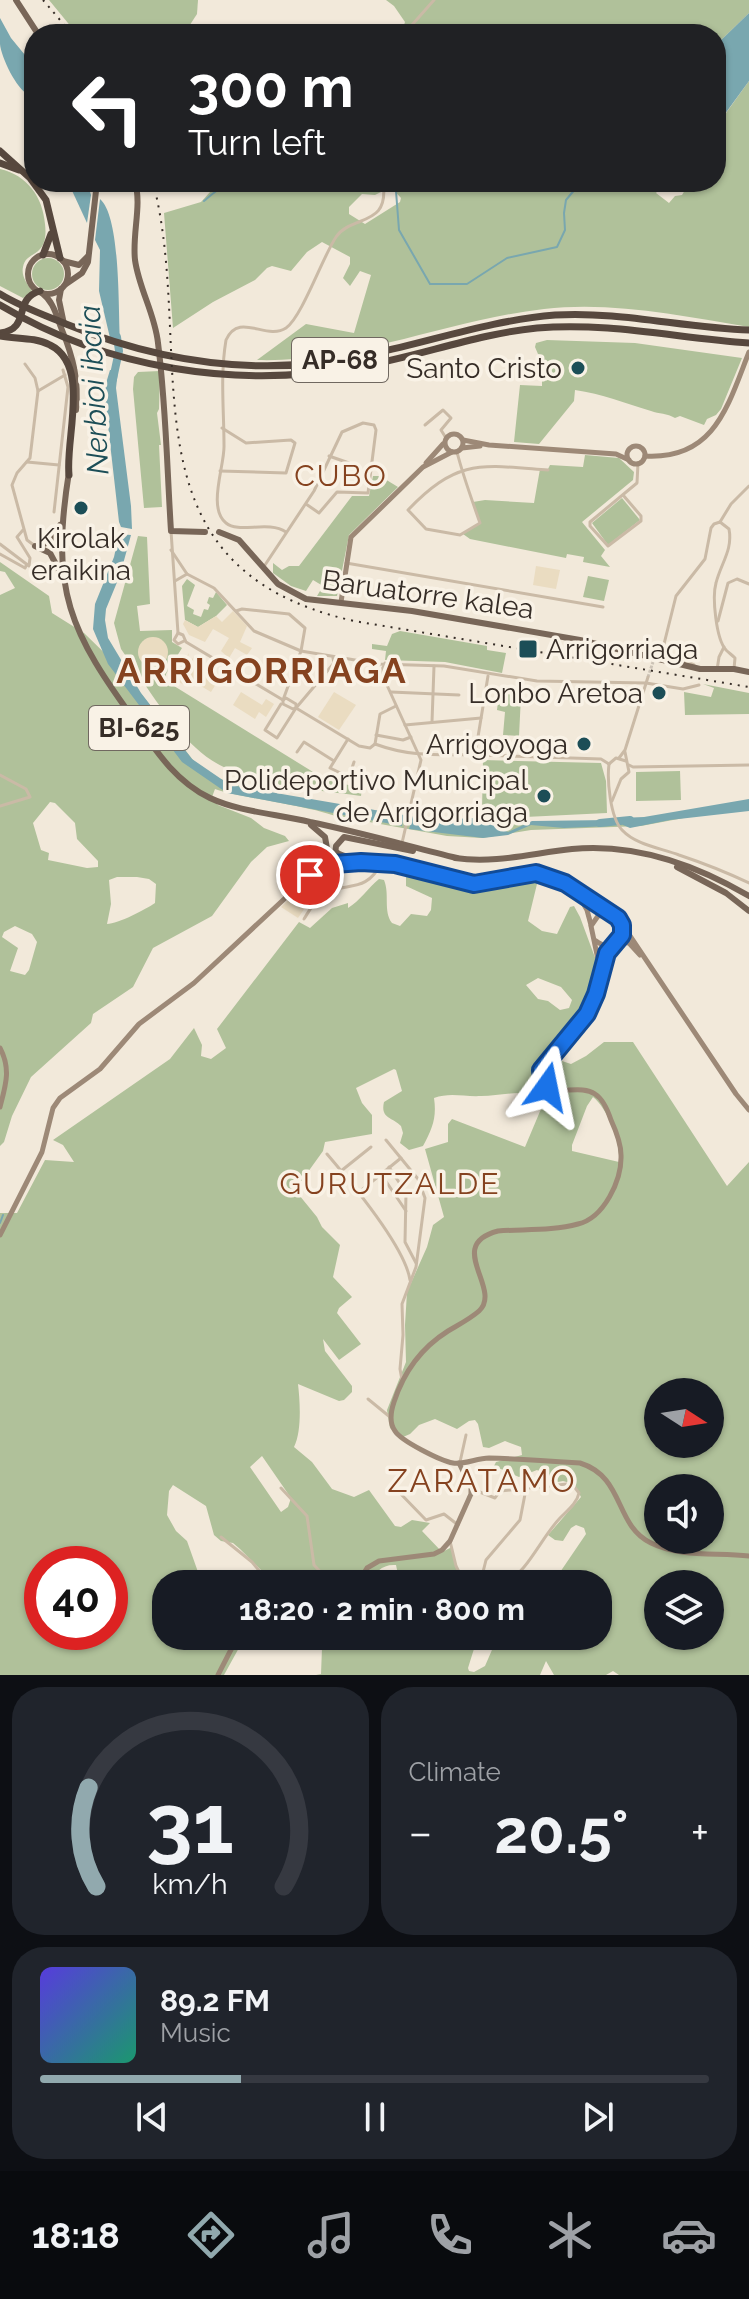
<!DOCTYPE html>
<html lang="en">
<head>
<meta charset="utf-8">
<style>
  body { margin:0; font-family:Raleway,sans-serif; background:#20242c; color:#f1f3f6; height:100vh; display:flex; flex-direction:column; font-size:30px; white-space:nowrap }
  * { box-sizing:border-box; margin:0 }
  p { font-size:26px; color:#9ea1a6 }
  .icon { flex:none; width:44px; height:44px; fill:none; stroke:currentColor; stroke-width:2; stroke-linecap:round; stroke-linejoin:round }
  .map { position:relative; height:1675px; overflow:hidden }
  .sheet { display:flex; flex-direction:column; gap:12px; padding:12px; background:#0d0f14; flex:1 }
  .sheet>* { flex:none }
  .banner { position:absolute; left:24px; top:24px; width:702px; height:168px; border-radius:32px; box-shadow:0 2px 6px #0004; background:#202124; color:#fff; overflow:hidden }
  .needle { width:52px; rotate:102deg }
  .tools { position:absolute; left:644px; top:1378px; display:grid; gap:16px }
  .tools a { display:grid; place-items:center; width:80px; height:80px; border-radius:50%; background:#171b24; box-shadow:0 2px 6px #0004; font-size:40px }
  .speed { position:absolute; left:24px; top:1546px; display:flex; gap:16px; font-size:40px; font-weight:700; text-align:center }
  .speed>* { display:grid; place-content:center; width:104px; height:104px; border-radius:50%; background:#171b24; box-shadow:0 2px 6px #0004; line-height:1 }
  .speed .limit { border:12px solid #d22; background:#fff; color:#111 }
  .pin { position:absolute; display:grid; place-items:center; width:68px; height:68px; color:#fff; margin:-34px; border:4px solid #fff; border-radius:50%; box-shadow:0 2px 8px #0007 }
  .me { position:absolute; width:88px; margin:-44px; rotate:12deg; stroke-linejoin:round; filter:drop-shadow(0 0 6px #0008) }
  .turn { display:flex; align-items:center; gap:28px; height:168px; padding:0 32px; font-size:36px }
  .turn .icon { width:104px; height:104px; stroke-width:2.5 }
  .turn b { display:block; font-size:56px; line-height:68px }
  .big { font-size:60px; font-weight:700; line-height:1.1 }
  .sheet .widget { flex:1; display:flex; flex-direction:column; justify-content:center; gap:12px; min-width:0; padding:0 28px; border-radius:32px; background:#20242c }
  .sheet .dial { align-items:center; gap:0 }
  .dial svg { height:208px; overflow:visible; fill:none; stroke:#363941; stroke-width:7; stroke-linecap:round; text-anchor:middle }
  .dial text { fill:#f1f3f6; stroke:none }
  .song { display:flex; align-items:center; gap:24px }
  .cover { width:96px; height:96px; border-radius:12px; background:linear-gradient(135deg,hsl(250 70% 55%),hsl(160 70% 35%)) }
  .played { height:8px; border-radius:4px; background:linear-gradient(90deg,#91a9ae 30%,#363941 30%) }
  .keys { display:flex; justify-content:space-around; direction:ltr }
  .heat { display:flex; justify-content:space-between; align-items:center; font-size:44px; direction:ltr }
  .sheet .tiles { flex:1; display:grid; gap:12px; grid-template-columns:1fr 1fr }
  .widget:last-child { grid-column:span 2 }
  .trip { position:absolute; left:152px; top:1570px; width:460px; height:80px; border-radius:32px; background:#171b24; box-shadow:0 2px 6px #0004; font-weight:700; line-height:80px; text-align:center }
  .menu { display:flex; height:128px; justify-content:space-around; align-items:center; background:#090b0e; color:#9ea1a6 }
  .menu .icon { width:56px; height:56px }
  .menu .current { color:#91a9ae }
  .menu b { font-size:36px; color:#f1f3f6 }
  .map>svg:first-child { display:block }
  .green { fill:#b0c19a; fill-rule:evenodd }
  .plaza { fill:#eadcc1 }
  .water { fill:#79a7af }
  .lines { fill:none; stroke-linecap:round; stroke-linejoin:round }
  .stream { stroke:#79a7af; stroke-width:2 }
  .river { stroke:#79a7af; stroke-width:8 }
  .street-tunnel { stroke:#ccc3b6; stroke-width:3; stroke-dasharray:3 1.5; stroke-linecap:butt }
  .street { stroke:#cabaa6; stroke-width:3 }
  .secondary { stroke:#9d8977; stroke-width:5 }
  .primary { stroke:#786658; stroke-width:6 }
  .highway { stroke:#57483e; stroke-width:7 }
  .rail { stroke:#362d27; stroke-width:2; stroke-dasharray:2 6; stroke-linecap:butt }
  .route-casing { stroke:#114b97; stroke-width:20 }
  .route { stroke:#1a73e8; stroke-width:14 }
  .poi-dot { fill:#1c4e57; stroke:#f9f2e6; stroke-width:3 }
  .labels { text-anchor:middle; stroke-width:7; stroke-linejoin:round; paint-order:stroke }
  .shield { fill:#f9f2e6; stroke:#706860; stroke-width:2 }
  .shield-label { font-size:26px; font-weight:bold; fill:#362d27 }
  .poi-label { font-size:28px; fill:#362d27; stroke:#f9f2e6; text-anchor:end }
  .street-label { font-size:28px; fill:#362d27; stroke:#f9f2e6 }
  .water-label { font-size:30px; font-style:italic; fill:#1c4e57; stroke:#f9f2e6 }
  .neighbourhood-label { font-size:30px; letter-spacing:2px; fill:#85421f; stroke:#f9f2e6 }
  .quarter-label { font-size:32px; letter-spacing:2px; fill:#85421f; stroke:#f9f2e6 }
  .district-label { font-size:36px; font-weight:bold; letter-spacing:2px; fill:#85421f; stroke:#f9f2e6 }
</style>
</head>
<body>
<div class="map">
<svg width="749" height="1675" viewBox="0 0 749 1675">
  <rect width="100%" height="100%" fill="#f2e9da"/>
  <g class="green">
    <path d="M49,0H198L197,14L184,34H77Z"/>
    <path d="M386,0H749V13L716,45V34H401L405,22L394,6Z"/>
    <path d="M749,81V327C682,316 612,301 544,309C447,320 355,363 257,360L306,324L354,333L371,275L360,271L350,286L343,278L350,264V257L322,242L307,252L291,271L272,266L267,268L255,280L213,302L173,328L164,213L201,202L219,182H665L656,193L669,203L675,196L682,195L690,182H716V127ZM391,187L401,198L400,202L365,224L349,214V207L362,194L375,195Z"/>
    <path d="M0,169C27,175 43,197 45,224C46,232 46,243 40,249C34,256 25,256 23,267C21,276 27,284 32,291L23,298L0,286Z"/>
    <circle cx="48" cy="274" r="16"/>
    <path d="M547,340L635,343L742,358L721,409L716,415L707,419L704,425L680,416L675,418C667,413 659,414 651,411C625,403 602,394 575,390L574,401L539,444L514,442L520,385L542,386V355L538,354L535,347L536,343Z"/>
    <path d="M160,371L159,409L157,413L161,445H159L162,507L144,508L133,389L134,377L138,372Z"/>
    <path d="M585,455L619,458L634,472L633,480L582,522L605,550L601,556L610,567L583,562L584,557L567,554L566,558L470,539L463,534L480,523L473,502L485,500L534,503L540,469H548L550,465L583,467Z"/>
    <path d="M373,476H380L398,487L349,535L337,596H317L323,586L313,580L306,591L291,586L273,573V563L282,570L289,566H299L352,496H369Z"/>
    <path d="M622,498L640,520L608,545L592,523Z"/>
    <path d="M138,536L147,537L150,604L137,606L140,631L172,630V642L182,648L166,674V681L326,780L362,788L361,796C308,788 237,787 196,748C166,720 144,682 121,649L114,623Z"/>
    <path d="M0,562L49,596L52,613L84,633L124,672L204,774L285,799L430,825L635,821L689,817L641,826L531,830L482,838L447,836L358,820L350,819L346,822C331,808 243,799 215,789L212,797L218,805L251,818L264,828L285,836L289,841L267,847L251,862L212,916L153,948L133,987L93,1014L91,1023L31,1077L12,1116L4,1142L0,1146V595L15,588L5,572L0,571ZM50,802L55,803L75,823L77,839L98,861V867L87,868L48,860L49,853L41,850L33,823ZM137,877L149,879L156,884L155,903C146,909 118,924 107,924L111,904L109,880L117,877ZM15,926L32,934L37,942L29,970L25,975L10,971L18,948L2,937L4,932Z"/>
    <path d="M588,576L609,580L604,601L583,597Z"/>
    <path d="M187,579L195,585L187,606L194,610L193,614L201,617L204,609L208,610L210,605L207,603L209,597L213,598L216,592L227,605L216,616L198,627L185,620L182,586Z"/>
    <path d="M400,631L487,646V650L506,653L502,673L445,662L385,660L386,651L372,649V644L387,646L392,634Z"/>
    <path d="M703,684L749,693V714L685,715L684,692L711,697L714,688Z"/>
    <path d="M499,693L521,696L519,736L503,735L505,712L497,710Z"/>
    <path d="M483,760L601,763L606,781L607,813L525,817L515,812L482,811Z"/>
    <path d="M680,771L681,800L636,801V772Z"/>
    <path d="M410,874L469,885L527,876L534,878L537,884L528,921L542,931L557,934L570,907L574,906L580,917L597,963V986L587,1012L553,1058L571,1064L586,1056L604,1042H633L727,1186L749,1162V1675H619L613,1671L606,1675H554L546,1661L540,1675H316L321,1674L322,1648L330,1636H386L392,1642L396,1636H478L468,1668L469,1671L474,1672L485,1666L498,1636H598V1584H552L586,1534L584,1528L576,1525L571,1528L563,1541L555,1540L548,1535L581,1497L574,1484L563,1481L547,1484L546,1475L537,1470L519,1477L494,1466L496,1462L522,1455L521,1447L505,1441L489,1448L483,1447L478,1424L475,1420L469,1421L457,1429L435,1419L419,1425L410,1434L403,1437L390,1428L387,1410L406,1362L405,1325L407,1292L427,1247L433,1225L444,1217L425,1149L448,1142V1124L452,1119L525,1147L549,1090L539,1076L520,1093C506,1093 494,1096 481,1096C464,1097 450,1092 434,1098C437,1118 432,1129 423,1146L409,1150L400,1143L403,1133L401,1126C393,1117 380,1119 384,1102L402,1091L396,1070L394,1069L356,1088L362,1103L372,1115V1134L325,1142L323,1151L295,1190L317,1217L322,1227L340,1245L333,1277L352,1297L339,1308L337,1313L361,1344L339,1360L323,1339L325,1351L352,1386V1392L344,1400L339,1401L298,1384C300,1401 302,1431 294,1447L312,1462L332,1489L354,1497L369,1490L395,1526L401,1527L412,1520L430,1523L422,1531L442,1552L452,1547L454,1560L465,1584H400L396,1565C382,1564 375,1572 370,1584H275L240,1549L233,1543L221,1541L214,1535L206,1506L173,1485L169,1491L167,1515L176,1531L187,1541L198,1572L209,1576L207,1584H166V1636H238L240,1646L224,1675H0V1213H17L45,1160L74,1162L63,1145L53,1140L170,1059L194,1028L202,1045L201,1056L211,1059L226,1048L217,1029L299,922L310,928L332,908L348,903V908C360,901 368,888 379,879L384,880C390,894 383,911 392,923L400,926L411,914L427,916L431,910L432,898L406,886V876ZM538,978L561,987L572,1000L569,1008L560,1010L548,1001L538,999L526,985ZM593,1097C608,1109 621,1143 619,1162L572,1151V1145L587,1106ZM658,1392H710V1444H658ZM262,1456L291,1498L288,1507L281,1512L250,1467ZM658,1488H710V1540H658ZM42,1564H110V1632H42ZM658,1584H710V1636H658Z"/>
  </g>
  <g class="plaza">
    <path d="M536,566L560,570L556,589L533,585Z"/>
    <path d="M233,611L247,626L240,642L252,648L247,655L235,648L229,658L221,651L229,638L213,629L205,642L189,635L183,624L185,620L198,627L216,616L222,622Z"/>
    <circle cx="153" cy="652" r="15"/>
    <path d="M189,653L187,661L190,663L194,656L192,663L219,679L211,692L189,679L184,685L179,682L183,676L177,672Z"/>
    <path d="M241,692L262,705L266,699L274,704L266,717L259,712L255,719L233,705Z"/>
    <path d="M334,692L356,705L339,730L318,717Z"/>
    <path d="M298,890L311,899L298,918L281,907Z"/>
  </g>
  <g class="water">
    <path d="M749,13V81L722,118L716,112V45Z"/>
    <path d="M0,18L11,38L34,66V114L28,94C17,90 1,57 0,44C0,36 0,26 0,18Z"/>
    <path d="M68,182H87L91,195L87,223Z"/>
    <path d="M100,199C121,217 118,310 120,340L110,338L99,291L100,250L95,240Z"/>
    <path d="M110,370L118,371L116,388L131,506L132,529L121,527L119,522L104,390Z"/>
    <path d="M119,534L131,535L120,575L106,609L105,620L108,638L141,693L192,759L230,785L404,815L402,826L227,793L182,762L108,664L93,629L95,604L114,557Z"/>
    <path d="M749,799V811L670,820L630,828L623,825L620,818L644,817Z"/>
    <path d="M413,816L433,820L495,817L502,829L508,832L532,821L609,820L611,826L564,828L531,825L508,835L483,838L409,829Z"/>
  </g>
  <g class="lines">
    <g class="stream">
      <path d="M396,191L399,230L430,284H467L507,258L557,247L565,230L564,213L566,200L581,182"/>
      <path d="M204,201C216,191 225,181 240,187L255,182"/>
      <path d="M0,1223L3,1215"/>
    </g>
    <g class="river">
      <path d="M113,379L119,351L117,337"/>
      <path d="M600,823L630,820"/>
    </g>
    <path class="street-tunnel" d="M648,677L653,662"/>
    <g class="street">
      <path d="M404,34L434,0"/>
      <path d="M25,364L35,378L38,391L30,458L17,473L12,485L27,540L35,546"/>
      <path d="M38,391L65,375"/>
      <path d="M425,425L443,410L451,418L441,430L446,438"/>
      <path d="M457,452C463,476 472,500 480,523L460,535L426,529L408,510C458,458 481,465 548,470"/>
      <path d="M329,456L349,463"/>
      <path d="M27,462L59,465"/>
      <path d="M220,471L286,473L295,443L291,440L246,443L222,428"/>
      <path d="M623,495L641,516V521L608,546L590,526V522L637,483L638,463"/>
      <path d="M54,512L68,387L63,370"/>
      <path d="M720,522L731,504L749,486"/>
      <path d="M171,531L178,633L174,640L178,644L184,641"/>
      <path d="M286,532C268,520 239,534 226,523C207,508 225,465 224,445C224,410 220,376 226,340C239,311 266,341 286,328C302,317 323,256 336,237C352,214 390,228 383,182"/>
      <path d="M0,544L29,566L30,558L17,537L23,530"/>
      <path d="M171,550L187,574L214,588L254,631L301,651L379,664L444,666L537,681L646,683L683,689L699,685"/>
      <path d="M0,554L25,568L26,566"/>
      <path d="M346,563L603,607"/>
      <path d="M265,565L314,491L342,432L363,423L374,425L376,430L368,493L337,492L319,513L306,504"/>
      <path d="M175,581L187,574"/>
      <path d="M236,611L242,609L289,614L305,628L301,651L283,700"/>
      <path d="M718,621L728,583L737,579L749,584"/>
      <path d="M178,633L183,635L186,642L283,700V704L293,709L296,708L359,746L370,748L375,744C413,758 441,754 481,755C521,756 561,758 601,759L609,764"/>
      <path d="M385,663L381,672L421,760L402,843"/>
      <path d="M694,665L670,655L664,644L676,596L705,559L711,528L714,524L720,522L729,529C733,550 721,563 716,583C712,597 716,639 726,650C729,653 732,655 735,658L734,669"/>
      <path d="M717,670L719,657L724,647"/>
      <path d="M391,692L459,695"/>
      <path d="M283,700L286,698L296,704V708"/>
      <path d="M281,704L265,730L277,738L296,708L334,663L333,658"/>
      <path d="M432,722L434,666"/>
      <path d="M405,725L481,718"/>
      <path d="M376,735L403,740L411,737"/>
      <path d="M348,739L330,768L349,777L354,762"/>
      <path d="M375,744L380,714L396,706"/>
      <path d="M297,752L304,742L334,761"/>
      <path d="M475,755L488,676"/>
      <path d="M619,758L625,750L648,677"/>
      <path d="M609,764C607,780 610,817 622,830C636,845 660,848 679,855C703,863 726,872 749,883"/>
      <path d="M609,764L616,758L626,761"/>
      <path d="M629,765L633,767L749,765"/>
      <path d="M0,775L26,789L30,797L0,806"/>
      <path d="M612,801L621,779L629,772L625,752"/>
      <path d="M304,919C308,913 313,903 319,898C342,878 364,898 382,862"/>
      <path d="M386,1140L418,1179L425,1198L416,1267L402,1304L403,1335L400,1369L402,1380"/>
      <path d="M327,1154C350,1181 405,1246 410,1280"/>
      <path d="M389,1167L406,1193L405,1242L416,1263"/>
      <path d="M341,1171L371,1147"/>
      <path d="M381,1174L406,1211"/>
      <path d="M358,1193L401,1158"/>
      <path d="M368,1399L390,1417"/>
      <path d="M460,1462L466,1435"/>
      <path d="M281,1488L307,1516L314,1565L332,1584"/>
      <path d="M396,1489L426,1520L444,1514L458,1525"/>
      <path d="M472,1489L495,1498L500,1491L567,1484L573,1485L579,1493C577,1503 568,1510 560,1518C541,1538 528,1571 505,1584"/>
      <path d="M221,1537L252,1562L270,1584"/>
      <path d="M450,1541L456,1566L465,1584"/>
      <path d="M480,1584L486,1560L520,1520L526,1489"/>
    </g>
    <g class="secondary">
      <circle cx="454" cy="443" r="9"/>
      <path d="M463,440L489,445L616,454L629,460"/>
      <circle cx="636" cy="455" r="9"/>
      <path d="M462,448L480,446"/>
      <path d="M645,456C715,460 728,405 749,352"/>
      <path d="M426,463L443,444"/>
      <path d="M341,602L351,537L423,467L452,452"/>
      <path d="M394,863L474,884L536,873L565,883L610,914"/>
      <path d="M578,894L587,910L591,925"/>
      <path d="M596,941C609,951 624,943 622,926"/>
      <path d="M619,942L629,943L640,955"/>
      <path d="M613,945C600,962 602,985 592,1005C580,1030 556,1047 541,1070C543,1105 576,1081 595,1094C603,1099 608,1111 611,1120C616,1131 621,1143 621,1155C622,1180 604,1218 578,1224C553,1231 524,1229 498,1231C444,1245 503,1289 479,1311C470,1319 458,1325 448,1331C421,1348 404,1371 394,1402C391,1411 389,1423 395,1431C401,1441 441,1461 453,1463C464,1465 477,1458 489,1458C519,1459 550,1461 580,1463C625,1477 614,1525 651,1543C681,1558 717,1552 749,1556"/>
      <path d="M600,969L591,926L598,916L610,914L620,921L736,1094L749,1110"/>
      <path d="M0,1048C11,1069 6,1084 0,1107"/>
      <path d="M0,1235L42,1152L53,1108L60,1098L100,1069L139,1024L194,983L310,875L334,864L364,862"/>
      <path d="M357,1584L367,1568L379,1561L434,1554L442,1550L450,1541L471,1494V1488L459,1463"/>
      <path d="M218,1675L238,1636"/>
    </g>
    <g class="primary">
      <path d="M16,0L38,34"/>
      <path d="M135,182C142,205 132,234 135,260C139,289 155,314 158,343C166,405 167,469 171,531L205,532"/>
      <circle cx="48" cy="274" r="20"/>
      <path d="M63,261L79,265L87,257"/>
      <path d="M66,284L82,273L88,262L97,182"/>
      <path d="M61,289L59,300L64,324"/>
      <path d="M41,292C54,302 56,315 62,330C73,357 79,380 76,410"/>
      <path d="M69,472C50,591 69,631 138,725C158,754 177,782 210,798C240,812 277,814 310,822C359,832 408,846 457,858"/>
      <path d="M219,532L239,540L278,584L306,599L412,611L580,640L700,669H734L749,672"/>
      <path d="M35,546L50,553L59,570"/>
      <path d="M39,546L51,541L60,525"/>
      <path d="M311,825L325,837L328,854L334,864"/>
      <path d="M336,852C350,862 377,858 395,864"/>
      <path d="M455,858C495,864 533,853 572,849C634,843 696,865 749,896"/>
      <path d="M334,864L336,846L344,837L413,851"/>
      <path d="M677,867L726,893L749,911"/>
      <path d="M310,875L328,854"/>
    </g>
    <g class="highway">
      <path d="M0,151L30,178L46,200L60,258"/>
      <path d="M0,163L19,170"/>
      <path d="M43,255L51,234"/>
      <path d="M0,294C21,307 44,315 66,324C166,365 271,378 376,353C436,340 493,320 555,315C620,311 684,328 749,330"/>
      <path d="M0,305C107,369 236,389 358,367C418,357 476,334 537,328C609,322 677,338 749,343"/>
      <path d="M0,333C32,329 12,299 40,291"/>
      <path d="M0,336C16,339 35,337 50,345C91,365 65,438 69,475"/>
    </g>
    <g class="rail">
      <path d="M43,0L72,34"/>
      <path d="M153,182C198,356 113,567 354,621L749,687"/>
    </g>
  </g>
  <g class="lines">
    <g class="route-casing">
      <path id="route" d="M310,875L334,864L361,862L395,864L474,884L536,873L565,883L618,918L622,925V935L607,953L596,994L587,1014L541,1070L542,1079L547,1087"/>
    </g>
    <use href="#route" class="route"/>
  </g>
  <g class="poi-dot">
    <circle cx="578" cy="368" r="8"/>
    <circle cx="81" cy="508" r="8"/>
    <rect x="518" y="639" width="20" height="20" rx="4"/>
    <circle cx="659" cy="693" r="8"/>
    <circle cx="584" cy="744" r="8"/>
    <circle cx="544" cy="796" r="8"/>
  </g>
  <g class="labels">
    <g class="shield">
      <rect x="292" y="338" width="96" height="44" rx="6"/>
      <rect x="89" y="706" width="100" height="44" rx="6"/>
    </g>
    <g class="shield-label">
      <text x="340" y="369">AP-68</text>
      <text x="139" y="737">BI-625</text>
    </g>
    <g class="poi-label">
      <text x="562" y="378">Santo Cristo</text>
      <text x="81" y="548" text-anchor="middle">Kirolak<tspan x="81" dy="32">eraikina</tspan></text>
      <text x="546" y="659" text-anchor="start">Arrigorriaga</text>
      <text x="643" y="703">Lonbo Aretoa</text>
      <text x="568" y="754">Arrigoyoga</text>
      <text x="528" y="790">Polideportivo Municipal<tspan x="528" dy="32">de Arrigorriaga</tspan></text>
    </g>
    <g class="street-label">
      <text transform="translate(428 594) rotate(8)" y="10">Baruatorre kalea</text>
    </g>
    <g class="water-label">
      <text transform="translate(94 390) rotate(-93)" y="10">Nerbioi ibaia</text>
    </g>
    <g class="neighbourhood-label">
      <text x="341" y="486">CUBO</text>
      <text x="390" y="1194">GURUTZALDE</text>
    </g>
    <g class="quarter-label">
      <text x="482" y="1492">ZARATAMO</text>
    </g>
    <g class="district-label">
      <text x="262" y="683">ARRIGORRIAGA</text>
    </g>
  </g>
</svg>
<div class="tools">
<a><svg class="needle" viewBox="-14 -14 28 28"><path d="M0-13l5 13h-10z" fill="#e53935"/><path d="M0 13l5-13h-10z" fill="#9ea1a6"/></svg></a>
<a><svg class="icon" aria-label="sound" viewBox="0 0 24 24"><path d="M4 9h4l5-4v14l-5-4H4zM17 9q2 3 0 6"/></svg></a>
<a><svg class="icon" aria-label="layers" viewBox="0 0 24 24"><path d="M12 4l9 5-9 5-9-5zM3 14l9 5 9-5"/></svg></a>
</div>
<div class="speed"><div class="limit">40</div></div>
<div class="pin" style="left:310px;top:875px;background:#d93025"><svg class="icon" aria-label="arrive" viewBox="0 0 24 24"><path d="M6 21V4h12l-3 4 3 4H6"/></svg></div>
<svg class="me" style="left:547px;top:1087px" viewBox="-20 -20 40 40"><path d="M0-17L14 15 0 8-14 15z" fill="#1a73e8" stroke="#fff" stroke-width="4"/></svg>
<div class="trip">18:20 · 2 min · 800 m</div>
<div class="banner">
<div class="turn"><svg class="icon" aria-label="left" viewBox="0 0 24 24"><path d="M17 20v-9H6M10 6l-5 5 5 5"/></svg><div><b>300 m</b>Turn left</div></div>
</div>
</div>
<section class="sheet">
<div class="tiles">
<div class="widget dial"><svg viewBox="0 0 100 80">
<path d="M14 69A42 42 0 1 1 86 69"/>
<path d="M14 69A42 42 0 0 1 11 31" stroke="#91a9ae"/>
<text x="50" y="56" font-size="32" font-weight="700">31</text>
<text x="50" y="72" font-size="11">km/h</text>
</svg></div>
<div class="widget"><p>Climate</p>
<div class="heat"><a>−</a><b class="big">20.5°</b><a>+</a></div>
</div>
<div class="widget">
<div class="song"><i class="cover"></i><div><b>89.2 FM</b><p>Music</p></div></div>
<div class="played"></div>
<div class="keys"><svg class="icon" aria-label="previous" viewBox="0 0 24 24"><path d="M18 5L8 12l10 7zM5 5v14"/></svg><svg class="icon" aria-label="pause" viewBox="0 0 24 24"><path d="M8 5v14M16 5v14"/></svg><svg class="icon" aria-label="next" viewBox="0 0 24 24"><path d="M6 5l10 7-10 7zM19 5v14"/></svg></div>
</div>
</div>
</section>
<nav class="menu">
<b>18:18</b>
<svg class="icon current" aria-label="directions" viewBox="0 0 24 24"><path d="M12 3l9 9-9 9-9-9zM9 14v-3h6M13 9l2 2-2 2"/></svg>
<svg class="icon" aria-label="music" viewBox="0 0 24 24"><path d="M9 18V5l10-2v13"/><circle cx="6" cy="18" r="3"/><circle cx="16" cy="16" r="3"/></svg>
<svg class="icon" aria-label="phone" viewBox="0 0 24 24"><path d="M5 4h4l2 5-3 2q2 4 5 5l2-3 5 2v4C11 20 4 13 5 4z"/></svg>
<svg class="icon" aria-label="climate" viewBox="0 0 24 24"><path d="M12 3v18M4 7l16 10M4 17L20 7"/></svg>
<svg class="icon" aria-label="car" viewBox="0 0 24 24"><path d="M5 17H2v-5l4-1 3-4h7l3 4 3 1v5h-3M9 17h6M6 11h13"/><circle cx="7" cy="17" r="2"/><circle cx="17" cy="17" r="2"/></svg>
</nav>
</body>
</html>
